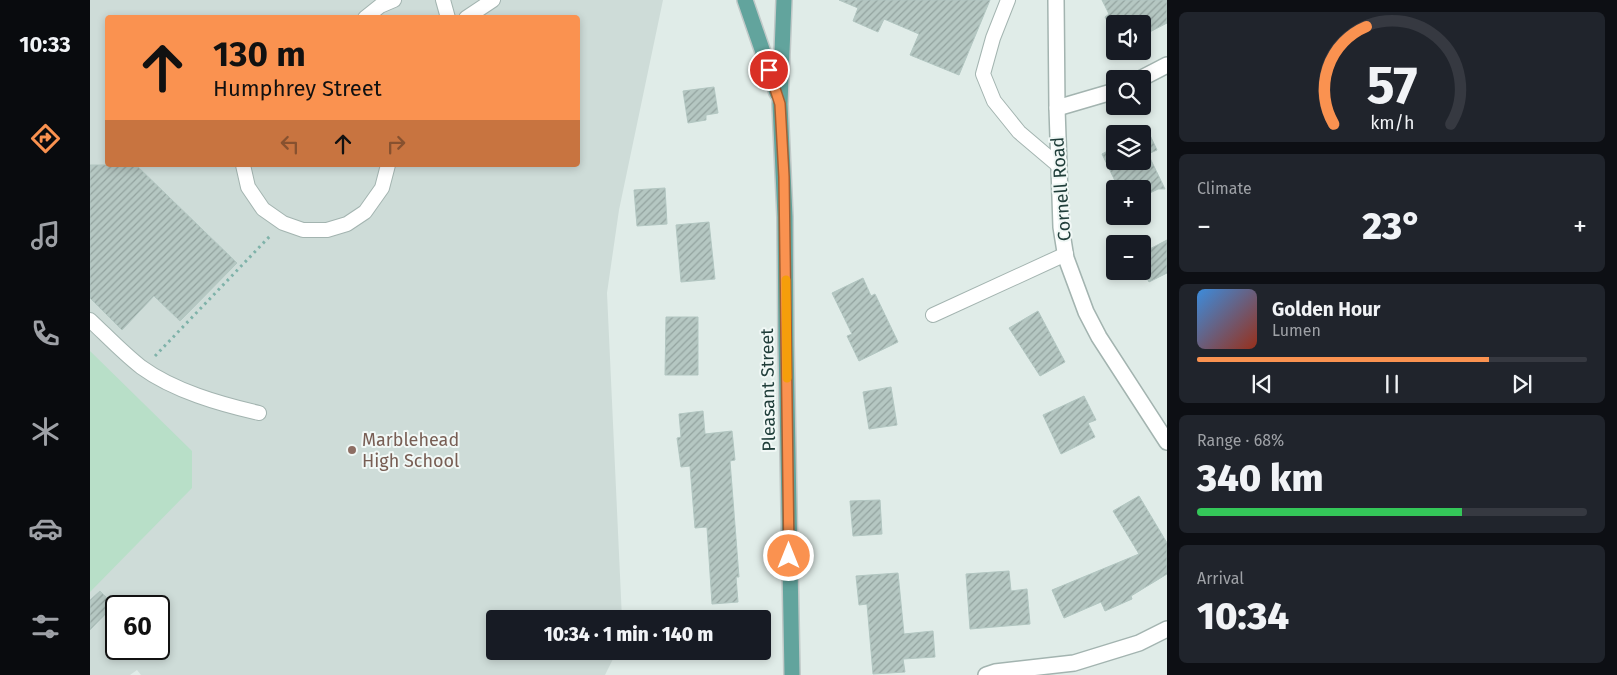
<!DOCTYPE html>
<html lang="en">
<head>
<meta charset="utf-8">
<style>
  body { margin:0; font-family:"Fira Sans",sans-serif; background:#20242c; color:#f1f3f6; height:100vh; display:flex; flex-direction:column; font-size:19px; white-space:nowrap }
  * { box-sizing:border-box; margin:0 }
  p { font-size:16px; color:#9ea1a6 }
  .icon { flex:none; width:28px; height:28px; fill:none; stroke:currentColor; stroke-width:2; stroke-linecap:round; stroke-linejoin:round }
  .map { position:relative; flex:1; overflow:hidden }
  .drawer { display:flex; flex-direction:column; gap:12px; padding:12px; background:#0d0f14; width:450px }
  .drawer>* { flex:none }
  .banner { position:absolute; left:15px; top:15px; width:475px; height:152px; border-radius:5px; box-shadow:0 2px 8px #0003; background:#fa9250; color:#111; overflow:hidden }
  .buttons { position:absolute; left:1016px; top:15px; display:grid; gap:10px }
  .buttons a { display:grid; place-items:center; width:45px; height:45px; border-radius:5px; background:#171b24; box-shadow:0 2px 8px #0003; font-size:25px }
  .speed { position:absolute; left:15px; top:595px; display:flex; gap:10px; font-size:25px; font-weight:700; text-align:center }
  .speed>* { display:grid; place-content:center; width:65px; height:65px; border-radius:50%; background:#171b24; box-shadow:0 2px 8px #0003; line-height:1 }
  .speed .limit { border:2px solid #111; border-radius:8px; background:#fff; color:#111 }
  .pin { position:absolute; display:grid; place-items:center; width:42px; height:42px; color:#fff; margin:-21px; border:2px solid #fff; border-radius:50%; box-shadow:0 1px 5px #0007 }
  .me { position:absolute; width:55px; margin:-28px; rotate:0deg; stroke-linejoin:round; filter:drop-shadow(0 0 4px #0008) }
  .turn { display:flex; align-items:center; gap:18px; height:105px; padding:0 25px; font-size:22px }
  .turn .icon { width:65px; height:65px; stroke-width:2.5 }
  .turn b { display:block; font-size:35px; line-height:42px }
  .lanes { display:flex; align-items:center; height:48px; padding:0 25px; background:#0003; justify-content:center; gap:25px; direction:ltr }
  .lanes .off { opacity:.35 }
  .big { font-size:38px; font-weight:800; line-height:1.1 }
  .drawer .tile { flex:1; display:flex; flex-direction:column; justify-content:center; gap:8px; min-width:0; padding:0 18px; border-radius:8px; background:#20242c }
  .drawer .dial { align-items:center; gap:0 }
  .dial svg { height:130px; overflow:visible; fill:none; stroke:#363941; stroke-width:7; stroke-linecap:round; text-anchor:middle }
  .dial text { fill:#f1f3f6; stroke:none }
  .song { display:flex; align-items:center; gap:15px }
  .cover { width:60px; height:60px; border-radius:8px; background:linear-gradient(135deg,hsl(210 70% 55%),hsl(10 70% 35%)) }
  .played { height:5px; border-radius:2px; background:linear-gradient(90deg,#fa9250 75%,#363941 75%) }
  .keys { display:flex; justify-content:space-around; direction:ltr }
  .heat { display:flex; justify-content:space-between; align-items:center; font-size:28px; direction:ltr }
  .charge { height:8px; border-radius:4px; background:linear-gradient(90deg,#34c759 68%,#363941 0) }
  .trip { position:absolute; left:396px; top:610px; width:285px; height:50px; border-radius:5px; background:#171b24; box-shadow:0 2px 8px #0003; font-weight:800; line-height:50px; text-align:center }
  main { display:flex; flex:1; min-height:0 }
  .tab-bar { display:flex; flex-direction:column; width:90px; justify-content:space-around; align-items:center; background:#090b0e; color:#9ea1a6 }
  .tab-bar .icon { width:35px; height:35px }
  .tab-bar .selected { color:#fa9250 }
  .tab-bar b { font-size:22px; color:#f1f3f6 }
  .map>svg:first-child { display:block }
  .built { fill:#cedcd8; fill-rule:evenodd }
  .pitch { fill:#b8dfc8 }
  .building { fill:url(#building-hatch); stroke:#b2c6c1 }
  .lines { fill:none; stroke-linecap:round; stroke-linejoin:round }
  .service-casing { stroke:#a3b4b0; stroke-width:16 }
  .minor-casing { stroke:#a3b4b0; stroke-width:18 }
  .primary-casing { stroke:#c1c9c8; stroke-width:18 }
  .path { stroke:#7fb2a9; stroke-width:3; stroke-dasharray:2.5 4; stroke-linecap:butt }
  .service { stroke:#fff; stroke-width:14 }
  .minor { stroke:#fff; stroke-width:15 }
  .primary { stroke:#62a49d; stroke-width:15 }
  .route-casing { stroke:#a25f34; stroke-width:12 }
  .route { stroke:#fa9250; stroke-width:9 }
  .slow { stroke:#f59e0b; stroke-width:9 }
  .education-dot { fill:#8d6e63; stroke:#f1f8f6; stroke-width:2 }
  .labels { text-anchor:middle; stroke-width:4; stroke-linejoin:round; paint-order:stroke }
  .street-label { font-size:18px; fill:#203e3a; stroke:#f1f8f6 }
  .education-label { font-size:18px; fill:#785e54; stroke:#f1f8f6; text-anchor:start }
</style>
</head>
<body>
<main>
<nav class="tab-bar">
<b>10:33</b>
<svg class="icon selected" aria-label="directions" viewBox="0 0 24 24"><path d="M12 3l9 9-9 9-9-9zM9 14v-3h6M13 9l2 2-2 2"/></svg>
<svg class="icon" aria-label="music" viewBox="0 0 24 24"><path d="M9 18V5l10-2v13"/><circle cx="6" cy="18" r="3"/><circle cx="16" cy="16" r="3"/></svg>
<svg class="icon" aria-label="phone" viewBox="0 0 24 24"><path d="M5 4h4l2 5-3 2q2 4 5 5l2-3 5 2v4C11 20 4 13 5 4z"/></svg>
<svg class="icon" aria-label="climate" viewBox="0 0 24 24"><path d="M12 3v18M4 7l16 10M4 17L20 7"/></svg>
<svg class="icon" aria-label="car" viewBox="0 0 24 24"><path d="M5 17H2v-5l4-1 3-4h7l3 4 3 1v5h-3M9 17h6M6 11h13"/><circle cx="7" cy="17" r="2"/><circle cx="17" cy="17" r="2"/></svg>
<svg class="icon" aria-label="filters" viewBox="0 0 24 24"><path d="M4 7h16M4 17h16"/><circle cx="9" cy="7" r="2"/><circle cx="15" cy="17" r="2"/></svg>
</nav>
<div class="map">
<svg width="1077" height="675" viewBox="0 0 1077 675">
  <defs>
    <pattern id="building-hatch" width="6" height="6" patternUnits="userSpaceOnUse" patternTransform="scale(1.25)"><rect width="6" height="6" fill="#b5c7c2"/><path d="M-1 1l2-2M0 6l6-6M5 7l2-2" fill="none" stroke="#93a39f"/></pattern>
  </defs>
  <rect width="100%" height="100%" fill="#e0ece8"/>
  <path class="built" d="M0,0H573L529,210L517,293L532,619H405V651H527L515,675H51L47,670L40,675H0ZM18,18H488V165H18ZM26,606H69V649H26Z"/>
  <path class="pitch" d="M0,351L102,451V488L0,592Z"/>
  <g class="building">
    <path d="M749,0H900L869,75L820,55L829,34L794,19L788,32L763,21L768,8Z"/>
    <path d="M1012,0H1077V23L1052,36V24H1025V37L1015,17L1019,14Z"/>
    <path d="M624,87L628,113L616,115V120L598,123L593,91Z"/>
    <path d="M1058,131L1067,150L1058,154L1075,189H1068L1052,197V189H1029L1012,154L1025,147V161H1052V134Z"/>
    <path d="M0,165H46L147,263L90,321L64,296L32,330L0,298Z"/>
    <path d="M575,188L577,224L547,226L544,190Z"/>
    <path d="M619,222L625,279L591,282L586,225Z"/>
    <path d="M1077,240V273L1059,282L1052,268V253Z"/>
    <path d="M773,278L781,296L785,294L808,342L769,361L757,336L762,334L742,293Z"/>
    <path d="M948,311L975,362L950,376L919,328Z"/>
    <path d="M576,317H608V375H575Z"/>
    <path d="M801,387L807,425L779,429L773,392Z"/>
    <path d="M994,396L1006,420L998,423L1005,437L971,454L953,415Z"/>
    <path d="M613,411L615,434L642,431L645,460L640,461L649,577H646L648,602L622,604L617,527L605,528L600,466L591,467L587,438L591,437L589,414Z"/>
    <path d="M1049,496L1077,543V574L1041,596L1042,599L1015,611L1011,602L974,618L962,590L1049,554L1023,511Z"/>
    <path d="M790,500L792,534L763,536L760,501Z"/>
    <path d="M919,571L921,591L937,589L940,624L880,629L876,574Z"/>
    <path d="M808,573L814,634L843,631L845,657L813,659L815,672L783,674L777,604L769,605L766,576Z"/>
    <path d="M10,591L24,605L0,630V600Z"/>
  </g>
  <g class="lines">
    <g class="service-casing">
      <g id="service">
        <path d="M353,0L358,18"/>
        <path d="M918,0L903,38L893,74L904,101L929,132L969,166"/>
        <path d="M275,18L290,6L304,0"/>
        <path d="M376,18L403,0"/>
        <path d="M153,165L158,187L173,209L193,223L213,230H237L257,224L275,212L292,188L298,165"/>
        <path d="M843,315L976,254"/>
        <path d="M0,320C17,336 33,353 51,367C84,391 130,404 169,413"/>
      </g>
    </g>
    <g class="minor-casing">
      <g id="minor">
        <path d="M966,0L967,108L971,227L976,258L996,312L1009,337L1077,442"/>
        <path d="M1050,79L1077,65"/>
        <path d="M967,108L1025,91"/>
        <path d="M896,675L905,672L984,663L1049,643L1077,629"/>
      </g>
    </g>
    <g class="primary-casing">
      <g id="primary">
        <path d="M655,0L687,93"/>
        <path d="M694,0L690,104L695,217L696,343L702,675"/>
      </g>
    </g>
    <path class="path" d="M65,356L180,236"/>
    <use href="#service" class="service"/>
    <use href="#minor" class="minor"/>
    <use href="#primary" class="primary"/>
  </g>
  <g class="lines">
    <g class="route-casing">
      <path id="route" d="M679,70L690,104L694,177L699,556"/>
    </g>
    <use href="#route" class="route"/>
    <path class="slow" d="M696,280L697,378"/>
  </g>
  <circle class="education-dot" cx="262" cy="450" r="5"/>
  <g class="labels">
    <g class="street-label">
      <text transform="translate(971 189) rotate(-94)" y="6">Cornell Road</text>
      <text transform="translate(678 390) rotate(-91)" y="6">Pleasant Street</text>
    </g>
    <g class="education-label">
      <text x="272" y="446">Marblehead<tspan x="272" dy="21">High School</tspan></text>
    </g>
  </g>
</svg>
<div class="buttons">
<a><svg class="icon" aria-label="sound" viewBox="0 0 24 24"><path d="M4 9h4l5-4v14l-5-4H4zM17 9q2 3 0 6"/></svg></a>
<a><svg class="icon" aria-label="search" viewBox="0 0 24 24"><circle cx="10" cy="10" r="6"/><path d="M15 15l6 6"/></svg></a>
<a><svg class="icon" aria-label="layers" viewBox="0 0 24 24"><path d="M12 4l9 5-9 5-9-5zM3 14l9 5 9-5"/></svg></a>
<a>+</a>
<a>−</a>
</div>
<div class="speed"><div class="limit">60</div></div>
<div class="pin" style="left:679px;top:70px;background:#d93025"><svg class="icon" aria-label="arrive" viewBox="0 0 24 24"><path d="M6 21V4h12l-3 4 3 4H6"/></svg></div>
<svg class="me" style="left:699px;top:556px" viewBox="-20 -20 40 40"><circle r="17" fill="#fa9250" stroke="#fff" stroke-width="3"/><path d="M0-11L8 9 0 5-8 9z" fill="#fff"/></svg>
<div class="trip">10:34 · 1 min · 140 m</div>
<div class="banner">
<div class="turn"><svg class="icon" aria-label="ahead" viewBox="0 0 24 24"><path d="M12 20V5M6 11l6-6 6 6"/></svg><div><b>130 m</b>Humphrey Street</div></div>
<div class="lanes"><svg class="icon off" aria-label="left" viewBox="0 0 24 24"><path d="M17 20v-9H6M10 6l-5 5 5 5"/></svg><svg class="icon" aria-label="ahead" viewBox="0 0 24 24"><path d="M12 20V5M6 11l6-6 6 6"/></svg><svg class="icon off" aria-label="right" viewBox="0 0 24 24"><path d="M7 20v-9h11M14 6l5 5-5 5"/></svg></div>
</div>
</div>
<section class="drawer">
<div class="tile dial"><svg viewBox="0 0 100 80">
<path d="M14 69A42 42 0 1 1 86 69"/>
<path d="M14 69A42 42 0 0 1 34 9" stroke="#fa9250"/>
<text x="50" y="56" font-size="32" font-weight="700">57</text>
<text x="50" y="72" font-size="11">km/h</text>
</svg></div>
<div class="tile"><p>Climate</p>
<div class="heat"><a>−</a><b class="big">23°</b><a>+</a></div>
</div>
<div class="tile">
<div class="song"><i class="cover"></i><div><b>Golden Hour</b><p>Lumen</p></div></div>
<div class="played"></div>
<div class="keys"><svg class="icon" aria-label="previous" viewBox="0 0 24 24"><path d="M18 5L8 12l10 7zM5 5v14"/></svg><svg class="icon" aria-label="pause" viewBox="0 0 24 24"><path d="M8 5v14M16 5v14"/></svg><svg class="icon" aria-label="next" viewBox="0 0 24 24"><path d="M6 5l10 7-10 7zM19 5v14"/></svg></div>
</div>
<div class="tile"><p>Range · 68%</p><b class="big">340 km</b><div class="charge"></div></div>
<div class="tile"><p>Arrival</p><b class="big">10:34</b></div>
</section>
</main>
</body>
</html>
